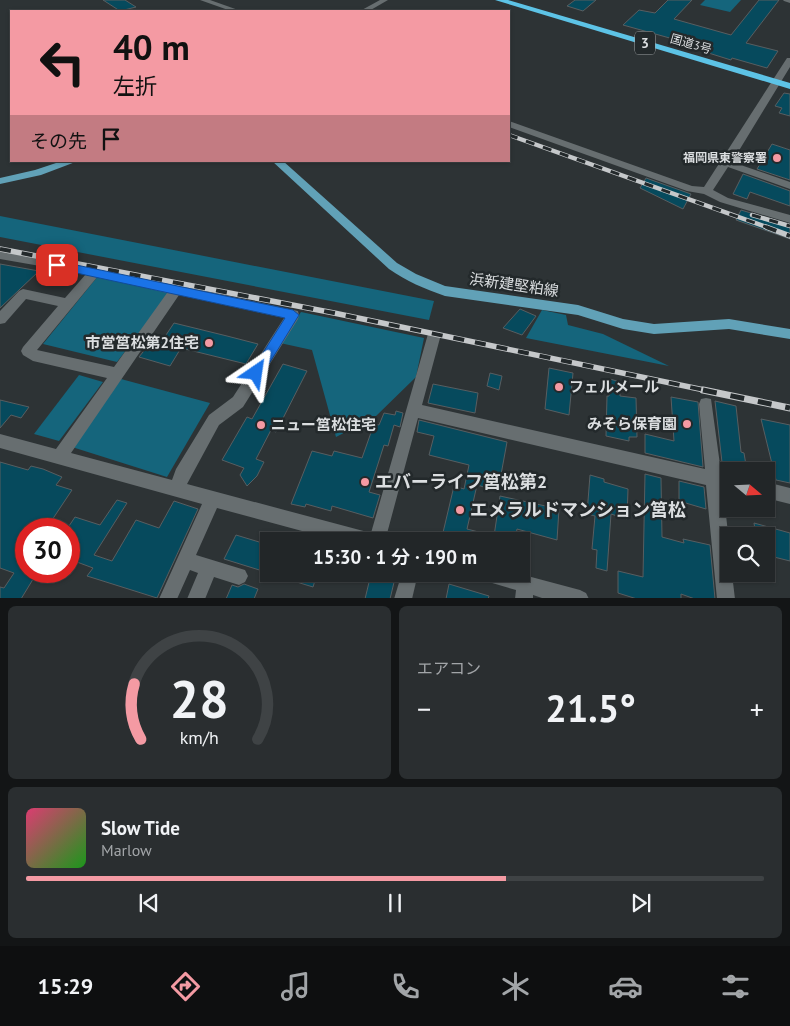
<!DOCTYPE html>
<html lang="ja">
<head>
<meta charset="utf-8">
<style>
  body { margin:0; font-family:"PT Sans","Noto Sans JP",sans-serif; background:#2a2e30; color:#f1f3f6; height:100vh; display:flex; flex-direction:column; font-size:19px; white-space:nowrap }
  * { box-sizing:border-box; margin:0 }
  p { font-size:16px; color:#a2a5a8 }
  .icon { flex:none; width:28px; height:28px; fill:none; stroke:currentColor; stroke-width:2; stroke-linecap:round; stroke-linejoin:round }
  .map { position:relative; height:598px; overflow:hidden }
  .drawer { display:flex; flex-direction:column; gap:8px; padding:8px; background:#131516; flex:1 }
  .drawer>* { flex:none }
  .banner { position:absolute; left:10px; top:10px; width:500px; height:152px; border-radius:0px; box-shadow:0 1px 4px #0004,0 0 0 1px #3f4345; background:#f49aa3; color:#111; overflow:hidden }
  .needle { width:32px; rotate:109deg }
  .tools { position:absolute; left:720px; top:462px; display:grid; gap:10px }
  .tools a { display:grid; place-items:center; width:55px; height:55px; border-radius:0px; background:#222628; box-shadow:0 1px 4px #0004,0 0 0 1px #3f4345; font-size:25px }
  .speed { position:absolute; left:15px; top:518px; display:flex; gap:10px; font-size:25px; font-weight:700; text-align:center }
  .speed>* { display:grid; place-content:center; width:65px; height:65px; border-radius:50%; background:#222628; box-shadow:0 1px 4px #0004,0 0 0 1px #3f4345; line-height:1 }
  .speed .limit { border:8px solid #d22; background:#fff; color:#111 }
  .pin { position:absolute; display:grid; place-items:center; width:42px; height:42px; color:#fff; margin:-21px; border-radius:10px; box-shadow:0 2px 8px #0006 }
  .me { position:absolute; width:55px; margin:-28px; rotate:32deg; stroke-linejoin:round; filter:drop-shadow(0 0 4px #0008) }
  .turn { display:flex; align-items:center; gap:18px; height:105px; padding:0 20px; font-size:22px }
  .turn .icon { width:65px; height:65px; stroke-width:2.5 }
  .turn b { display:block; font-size:35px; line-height:42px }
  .then { display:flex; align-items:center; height:48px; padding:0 20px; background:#0003; gap:10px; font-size:19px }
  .big { font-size:38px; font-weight:600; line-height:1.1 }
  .drawer .widget { flex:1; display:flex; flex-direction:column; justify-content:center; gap:8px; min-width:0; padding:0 18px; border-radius:8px; background:#2a2e30 }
  .drawer .dial { align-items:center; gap:0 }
  .dial svg { height:130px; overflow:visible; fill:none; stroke:#3f4345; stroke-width:7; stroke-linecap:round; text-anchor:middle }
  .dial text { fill:#f1f3f6; stroke:none }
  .song { display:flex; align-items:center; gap:15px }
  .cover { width:60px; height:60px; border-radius:8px; background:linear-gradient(135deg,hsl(340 70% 55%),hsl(120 70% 35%)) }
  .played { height:5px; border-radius:2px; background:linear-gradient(90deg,#f49aa3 65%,#3f4345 65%) }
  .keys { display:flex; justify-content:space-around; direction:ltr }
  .heat { display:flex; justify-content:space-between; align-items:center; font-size:28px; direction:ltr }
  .drawer .tiles { flex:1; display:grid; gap:8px; grid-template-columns:1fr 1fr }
  .widget:last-child { grid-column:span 2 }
  .trip { position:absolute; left:260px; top:532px; width:270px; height:50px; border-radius:0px; background:#222628; box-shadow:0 1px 4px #0004,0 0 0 1px #3f4345; font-weight:600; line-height:50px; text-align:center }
  .dock { display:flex; height:80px; justify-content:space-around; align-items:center; background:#0e0f10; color:#a2a5a8 }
  .dock .icon { width:35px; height:35px }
  .dock .on { color:#f49aa3 }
  .dock b { font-size:22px; color:#f1f3f6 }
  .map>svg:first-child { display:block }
  .green { fill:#15657c }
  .building { fill:#064a5d; stroke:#585e61 }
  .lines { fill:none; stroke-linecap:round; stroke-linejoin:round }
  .minor { fill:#676e70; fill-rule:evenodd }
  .major { fill:#61a1b7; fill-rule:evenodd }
  .highway { fill:#5dc3e6; fill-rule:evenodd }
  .rail-far2-casing { stroke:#c5c8ca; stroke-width:4.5 }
  .rail-far1-casing { stroke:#c5c8ca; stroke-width:5.5 }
  .rail-casing { stroke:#c5c8ca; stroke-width:7 }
  .rail-far2 { stroke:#23292b; stroke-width:3; stroke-dasharray:9; stroke-linecap:butt }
  .rail-far1 { stroke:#23292b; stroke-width:4; stroke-dasharray:11; stroke-linecap:butt }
  .rail { stroke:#23292b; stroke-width:5; stroke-dasharray:14; stroke-linecap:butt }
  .route { fill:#1a73e8; stroke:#114b97 }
  .poi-dot { fill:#f49aa3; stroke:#23292b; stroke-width:2 }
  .labels { text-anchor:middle; stroke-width:5; stroke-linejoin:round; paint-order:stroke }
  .far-street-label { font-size:12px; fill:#dbdee0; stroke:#23292b }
  .far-poi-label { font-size:12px; font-weight:bold; fill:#dbdee0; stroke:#23292b; text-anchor:end }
  .shield { fill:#23292b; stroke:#a4a8aa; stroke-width:1 }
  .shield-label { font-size:14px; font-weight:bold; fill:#dbdee0 }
  .street-label { font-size:15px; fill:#dbdee0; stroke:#23292b }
  .poi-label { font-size:15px; font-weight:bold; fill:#dbdee0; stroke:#23292b; text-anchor:end }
  .near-poi-label { font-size:18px; font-weight:bold; fill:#dbdee0; stroke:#23292b; text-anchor:start }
</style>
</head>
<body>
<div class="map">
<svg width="790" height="599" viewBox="0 0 790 599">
  <rect width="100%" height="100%" fill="#2d3335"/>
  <g class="green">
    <path d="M705,0H741L730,12L700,5Z"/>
    <path d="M0,216L434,301L429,320L0,237Z"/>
    <path d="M98,276L170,292L117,362L43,344Z"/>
    <path d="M542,310L566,315L568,325L603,334L669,366L526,338Z"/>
    <path d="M301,312L424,338L416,377L375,417L336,437L312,350L280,343Z"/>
    <path d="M79,375L103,382L59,441L34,434Z"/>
    <path d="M121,379L210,403L167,477L72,447Z"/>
  </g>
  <g class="building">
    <path d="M103,0H125L136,7L120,11Z"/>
    <path d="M575,0H596L583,11L567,6Z"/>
    <path d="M668,0H692L674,19L731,35L759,0H779L746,43L778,51L767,68L732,58L731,60L699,50L702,47L623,25L639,10L655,13Z"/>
    <path d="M784,93L790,94V116L779,113L782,108L775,106Z"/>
    <path d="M772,144L790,150V180L757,169Z"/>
    <path d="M743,174L790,191V206L750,192L747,199L733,194Z"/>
    <path d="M646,178L691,194L683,209L640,188Z"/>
    <path d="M741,210L790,225V239L736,220Z"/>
    <path d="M0,264L39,271L0,308Z"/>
    <path d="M520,309L536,316L522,335L503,328Z"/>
    <path d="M174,323L227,336L258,344L246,364L181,348L170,366L139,357L147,347L156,350Z"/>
    <path d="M283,364L307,371L276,432L271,430L256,459L264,462L257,476L247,486L240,475L244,468L222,460L247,417L252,419Z"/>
    <path d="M549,368L573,373L569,415L545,409Z"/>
    <path d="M490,373L502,376L499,390L487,386Z"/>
    <path d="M610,379L620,382V396L636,398L637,437H629V441L606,436L607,396H609Z"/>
    <path d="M433,384L478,393L475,413L428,403Z"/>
    <path d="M671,397L698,402L703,467L645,453V434L674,441Z"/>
    <path d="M0,400L29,407L21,418L11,415L0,428Z"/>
    <path d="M715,401L736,406L741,452L744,453L747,471H723Z"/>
    <path d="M396,411L403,413L400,427L394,425L388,446L384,445L369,492L380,495L373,518L332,506L331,511L306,504L305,507L291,504L312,451L332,456L334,451L362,458L374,424L379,425L384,413L395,415Z"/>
    <path d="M761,419L790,425V483L776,480Z"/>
    <path d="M419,420L507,442L498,491L477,485L467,529L494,536L500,496L559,509L557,540L517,529L515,541H441L454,486L464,489L469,465L429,455L434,436L417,432Z"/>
    <path d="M0,462L28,470L31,466L43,469L62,477L56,485L72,490L46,529H26V571H38L21,599H0V587L4,588L14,573L0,568Z"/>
    <path d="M645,474L661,478L662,537L684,543L683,539L710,545L715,599H695L681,594V599H637L618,593V571L643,577Z"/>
    <path d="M590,475L604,479V482L628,489L627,519L611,514L607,571L596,568L597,550L592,549L595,516L587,514Z"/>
    <path d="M679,481L704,487L706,509L679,501Z"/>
    <path d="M117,500L127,503L94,555L112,561L136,520L159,528L174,501L198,509L157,598L87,576L93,568L69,559V526L75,517L100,525Z"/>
    <path d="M754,523L790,533V561L766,555V536H756Z"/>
    <path d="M236,535L269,545V573L224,559Z"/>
    <path d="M277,574H317L313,587L277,576Z"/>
    <path d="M371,574H396L390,599H365Z"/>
    <path d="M244,584L258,589L254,599H226L232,585L238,587Z"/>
    <path d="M449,584L489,596L488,599H446Z"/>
  </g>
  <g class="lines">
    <g class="minor">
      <path d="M200,0H210L241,11H231Z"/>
      <path d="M380,0H388L369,11H360Z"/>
      <path d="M783,0H790V3L784,1Z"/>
      <path d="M787,58H790V67L732,162L790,182V189L728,167L713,190L728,198L790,215V223L720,202L704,194L687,191L509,127V121L692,186L704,187Z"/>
      <path d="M0,251L95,267L298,311L299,315L298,319L243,407L219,425L187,484L371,533L428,334L433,333L438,334L440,338L422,405L705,469L699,404L701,399L706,398L711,399L721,472L729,474V490L723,488L729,542V574H732L735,599H717L706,485L418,418L385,541H339L217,508L196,555L245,570L248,576L245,582L239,585L214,577L205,599H187L198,573L190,570L177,599H159L202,504L0,448V434L56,449L107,378L33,361L23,355L21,351L23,347L58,306L26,299L5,323L0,324V311L19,291L23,289L65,298L86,274L0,259ZM98,276L167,293L114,367L37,350ZM179,295L284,318L233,397L209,415L176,469L172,480L71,453Z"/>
      <path d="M766,482L790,488V504L766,498Z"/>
      <path d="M405,574L413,576L416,582L412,599H394L401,576Z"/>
      <path d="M479,574H520L580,590L586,593L589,599H545L533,595V599H515L516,590L482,580Z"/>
    </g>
    <g class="major">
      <path d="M62,161H78L41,175L0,184V178L35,170Z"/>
      <path d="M272,161H283L397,263L416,274L445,286L578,305L623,319L654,324L729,319L790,329V339L729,329L654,334L623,329L578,315L445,296C425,289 406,281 389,269Z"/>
    </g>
    <path class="highway" d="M495,0H508L790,83V89Z"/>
    <g class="rail-far2-casing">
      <g id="rail-far2">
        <path d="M509,135L769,228"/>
        <path d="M752,215L790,226"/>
      </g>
    </g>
    <g class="rail-far1-casing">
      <g id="rail-far1">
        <path d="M766,227L790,236"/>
        <path d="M0,249L334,313L709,391"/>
      </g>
    </g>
    <g class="rail-casing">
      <path id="rail" d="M703,390L790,408"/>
    </g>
    <use href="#rail-far2" class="rail-far2"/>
    <use href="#rail-far1" class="rail-far1"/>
    <use href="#rail" class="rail"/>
  </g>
  <path class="route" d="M57,261L293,310L299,315L261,377L256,378L252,377L250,373L285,318L53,268L51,265Z"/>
  <g class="poi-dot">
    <circle cx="777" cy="158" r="5"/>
    <circle cx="209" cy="343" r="5"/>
    <circle cx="559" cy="387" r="5"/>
    <circle cx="687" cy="424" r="5"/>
    <circle cx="261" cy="425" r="5"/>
    <circle cx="365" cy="482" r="5"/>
    <circle cx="460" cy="510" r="5"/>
  </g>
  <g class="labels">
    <g class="far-street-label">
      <text transform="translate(691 44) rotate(16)" y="4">国道3号</text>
    </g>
    <g class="far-poi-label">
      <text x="767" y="162">福岡県東警察署</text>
    </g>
    <rect class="shield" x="635" y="31.5" width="20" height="23" rx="4"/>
    <g class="shield-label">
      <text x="645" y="48">3</text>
    </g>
    <g class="street-label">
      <text transform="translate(514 285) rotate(8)" y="5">浜新建堅粕線</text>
    </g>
    <g class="poi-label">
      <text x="199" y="348">市営筥松第2住宅</text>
      <text x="569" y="392" text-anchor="start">フェルメール</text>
      <text x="677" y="429">みそら保育園</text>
      <text x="271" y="430" text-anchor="start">ニュー筥松住宅</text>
    </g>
    <g class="near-poi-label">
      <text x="375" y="488">エバーライフ筥松第2</text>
      <text x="470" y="516">エメラルドマンション筥松</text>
    </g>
  </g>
</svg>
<div class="tools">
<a><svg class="needle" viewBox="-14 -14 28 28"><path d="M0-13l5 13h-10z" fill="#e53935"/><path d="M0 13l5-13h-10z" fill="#a2a5a8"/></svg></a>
<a><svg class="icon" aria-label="search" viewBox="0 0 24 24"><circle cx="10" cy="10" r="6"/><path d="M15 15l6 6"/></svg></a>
</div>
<div class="speed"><div class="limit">30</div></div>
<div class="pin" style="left:57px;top:265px;background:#d93025"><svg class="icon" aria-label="arrive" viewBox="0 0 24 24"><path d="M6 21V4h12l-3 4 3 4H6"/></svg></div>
<svg class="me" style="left:256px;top:373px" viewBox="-20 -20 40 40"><path d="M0-17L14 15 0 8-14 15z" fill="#1a73e8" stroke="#fff" stroke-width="4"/></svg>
<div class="trip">15:30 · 1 分 · 190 m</div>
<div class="banner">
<div class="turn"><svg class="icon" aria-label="left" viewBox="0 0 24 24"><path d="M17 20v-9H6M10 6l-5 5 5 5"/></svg><div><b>40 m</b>左折</div></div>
<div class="then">その先<svg class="icon" aria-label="arrive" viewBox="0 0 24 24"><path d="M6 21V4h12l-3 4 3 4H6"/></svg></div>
</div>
</div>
<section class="drawer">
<div class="tiles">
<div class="widget dial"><svg viewBox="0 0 100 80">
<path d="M14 69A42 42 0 1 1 86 69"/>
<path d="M14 69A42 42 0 0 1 10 35" stroke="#f49aa3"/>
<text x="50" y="56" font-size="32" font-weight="700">28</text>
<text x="50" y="72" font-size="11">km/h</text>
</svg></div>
<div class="widget"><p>エアコン</p>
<div class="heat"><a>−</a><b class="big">21.5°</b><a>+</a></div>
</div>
<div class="widget">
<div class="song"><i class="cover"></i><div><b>Slow Tide</b><p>Marlow</p></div></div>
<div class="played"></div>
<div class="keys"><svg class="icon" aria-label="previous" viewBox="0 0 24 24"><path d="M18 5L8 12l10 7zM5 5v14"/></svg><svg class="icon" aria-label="pause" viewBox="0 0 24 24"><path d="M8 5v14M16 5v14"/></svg><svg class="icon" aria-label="next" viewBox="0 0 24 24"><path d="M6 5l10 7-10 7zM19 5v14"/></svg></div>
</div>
</div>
</section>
<nav class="dock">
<b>15:29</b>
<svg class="icon on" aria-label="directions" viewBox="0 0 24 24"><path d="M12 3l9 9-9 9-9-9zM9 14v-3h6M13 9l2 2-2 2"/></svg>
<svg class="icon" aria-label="music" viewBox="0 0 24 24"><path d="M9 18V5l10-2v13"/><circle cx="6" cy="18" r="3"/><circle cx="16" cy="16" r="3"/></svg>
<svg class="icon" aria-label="phone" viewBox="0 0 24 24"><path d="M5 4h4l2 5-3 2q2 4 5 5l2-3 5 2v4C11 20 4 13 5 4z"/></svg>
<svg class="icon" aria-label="climate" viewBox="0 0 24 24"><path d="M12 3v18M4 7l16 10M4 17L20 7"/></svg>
<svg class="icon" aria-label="car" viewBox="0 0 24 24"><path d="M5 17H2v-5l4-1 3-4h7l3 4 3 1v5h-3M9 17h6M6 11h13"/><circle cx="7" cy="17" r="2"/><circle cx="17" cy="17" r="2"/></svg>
<svg class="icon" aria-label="filters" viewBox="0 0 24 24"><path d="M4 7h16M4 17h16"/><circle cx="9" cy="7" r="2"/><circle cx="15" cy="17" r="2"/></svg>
</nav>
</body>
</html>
